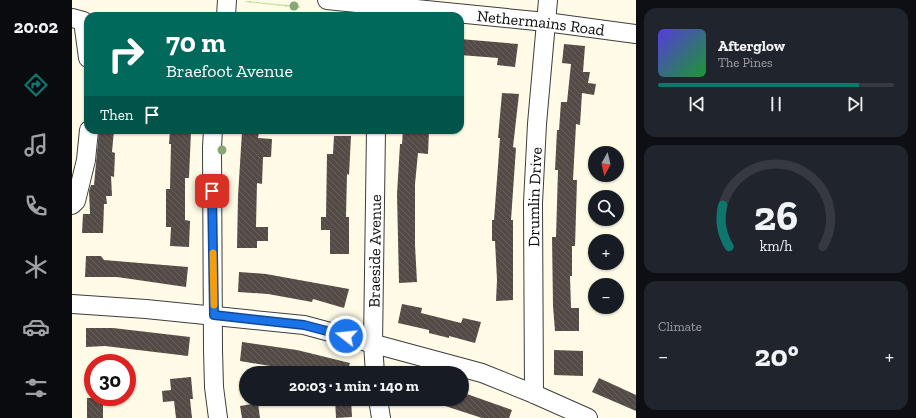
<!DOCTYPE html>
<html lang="en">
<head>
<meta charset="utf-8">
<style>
  body { margin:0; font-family:"Zilla Slab",serif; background:#20242c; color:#f1f3f6; height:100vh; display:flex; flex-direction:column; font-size:15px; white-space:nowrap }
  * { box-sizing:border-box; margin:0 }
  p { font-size:13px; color:#9ea1a6 }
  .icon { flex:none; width:22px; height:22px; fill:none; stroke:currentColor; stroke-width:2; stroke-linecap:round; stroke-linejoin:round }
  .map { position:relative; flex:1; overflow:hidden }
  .details { display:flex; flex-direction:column; gap:8px; padding:8px; background:#0d0f14; width:280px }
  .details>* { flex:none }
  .hud { position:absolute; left:12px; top:12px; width:380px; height:122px; border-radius:12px; box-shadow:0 1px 3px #0004; background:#00695c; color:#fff; overflow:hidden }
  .needle { width:26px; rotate:188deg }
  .controls { position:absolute; left:516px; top:146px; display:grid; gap:8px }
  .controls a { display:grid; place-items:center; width:36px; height:36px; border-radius:50%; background:#171b24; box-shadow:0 1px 3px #0004; font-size:20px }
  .speed { position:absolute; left:12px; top:354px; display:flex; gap:8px; font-size:20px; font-weight:700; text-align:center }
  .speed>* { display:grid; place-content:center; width:52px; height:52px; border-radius:50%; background:#171b24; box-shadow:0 1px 3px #0004; line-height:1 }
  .speed .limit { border:6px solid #d22; background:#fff; color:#111 }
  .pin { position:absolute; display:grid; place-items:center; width:34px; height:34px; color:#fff; margin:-17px; border-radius:8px; box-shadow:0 2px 6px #0006 }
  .me { position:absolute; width:44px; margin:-22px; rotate:286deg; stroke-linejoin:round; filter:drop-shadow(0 0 3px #0008) }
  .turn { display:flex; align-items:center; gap:14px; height:84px; padding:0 16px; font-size:18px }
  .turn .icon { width:52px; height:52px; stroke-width:2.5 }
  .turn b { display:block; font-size:28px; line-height:34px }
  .then { display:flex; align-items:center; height:38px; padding:0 16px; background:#0003; gap:8px; font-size:15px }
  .big { font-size:30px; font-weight:700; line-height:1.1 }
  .details .card { flex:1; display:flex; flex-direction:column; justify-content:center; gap:6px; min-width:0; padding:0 14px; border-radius:12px; background:#20242c }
  .details .dial { align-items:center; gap:0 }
  .dial svg { height:104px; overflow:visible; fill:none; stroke:#363941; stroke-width:7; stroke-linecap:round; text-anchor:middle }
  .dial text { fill:#f1f3f6; stroke:none }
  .song { display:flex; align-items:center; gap:12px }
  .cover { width:48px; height:48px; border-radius:6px; background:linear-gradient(135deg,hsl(250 70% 55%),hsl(130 70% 35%)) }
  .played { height:4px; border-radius:2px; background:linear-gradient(90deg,#0f766e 85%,#363941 85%) }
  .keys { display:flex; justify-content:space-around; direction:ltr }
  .heat { display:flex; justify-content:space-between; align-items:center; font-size:22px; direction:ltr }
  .trip { position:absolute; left:167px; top:366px; width:230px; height:40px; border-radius:20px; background:#171b24; box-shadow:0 1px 3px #0004; font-weight:700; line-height:40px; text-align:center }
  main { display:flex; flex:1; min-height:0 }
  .menu { display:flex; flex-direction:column; width:72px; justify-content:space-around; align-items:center; background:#090b0e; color:#9ea1a6 }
  .menu .icon { width:28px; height:28px }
  .menu .selected { color:#0f766e }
  .menu b { font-size:18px; color:#f1f3f6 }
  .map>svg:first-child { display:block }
  .grass { fill:url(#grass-dots) }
  .building { fill:url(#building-back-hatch) }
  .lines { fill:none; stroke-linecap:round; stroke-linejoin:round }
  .minor-casing { stroke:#3d3d3d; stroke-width:20 }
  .minor { stroke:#fff; stroke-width:18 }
  .tree { fill:#87a775 }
  .route-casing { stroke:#114b97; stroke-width:10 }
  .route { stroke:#1a73e8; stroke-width:7 }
  .slow { stroke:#f59e0b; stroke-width:7 }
  .labels { text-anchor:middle; stroke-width:4; stroke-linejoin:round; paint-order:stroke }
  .street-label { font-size:16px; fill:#0a0a0a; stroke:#fff }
</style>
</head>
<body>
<main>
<nav class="menu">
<b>20:02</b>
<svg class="icon selected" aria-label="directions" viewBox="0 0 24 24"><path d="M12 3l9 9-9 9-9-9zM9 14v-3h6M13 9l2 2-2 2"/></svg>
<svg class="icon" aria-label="music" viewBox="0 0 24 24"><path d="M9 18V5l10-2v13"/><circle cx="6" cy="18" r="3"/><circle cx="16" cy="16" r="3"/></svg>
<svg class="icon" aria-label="phone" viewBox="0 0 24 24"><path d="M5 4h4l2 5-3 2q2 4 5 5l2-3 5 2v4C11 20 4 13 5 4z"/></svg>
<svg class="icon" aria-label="climate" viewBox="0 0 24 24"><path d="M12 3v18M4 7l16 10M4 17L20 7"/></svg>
<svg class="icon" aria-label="car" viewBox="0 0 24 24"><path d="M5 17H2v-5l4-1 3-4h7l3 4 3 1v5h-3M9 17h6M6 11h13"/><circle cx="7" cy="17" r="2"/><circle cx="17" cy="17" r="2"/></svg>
<svg class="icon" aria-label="filters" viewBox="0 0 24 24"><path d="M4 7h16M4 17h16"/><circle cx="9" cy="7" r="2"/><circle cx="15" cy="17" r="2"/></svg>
</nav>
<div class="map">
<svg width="564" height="418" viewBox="0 0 564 418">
  <defs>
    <pattern id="grass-dots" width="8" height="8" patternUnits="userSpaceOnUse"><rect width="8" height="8" fill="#cbeaaf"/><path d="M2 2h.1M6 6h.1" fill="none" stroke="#adc795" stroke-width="1.8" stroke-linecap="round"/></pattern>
    <pattern id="building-back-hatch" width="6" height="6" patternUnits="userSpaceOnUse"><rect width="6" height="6" fill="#534b46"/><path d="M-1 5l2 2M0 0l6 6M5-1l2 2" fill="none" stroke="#67605c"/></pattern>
  </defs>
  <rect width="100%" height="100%" fill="#fffbe7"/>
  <path class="grass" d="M175,1L228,6V8L172,2Z"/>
  <g class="building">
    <path d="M388,39L446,44L443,67L425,65L426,58L388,55Z"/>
    <path d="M492,44L513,46L511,72H518L516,83L524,84L522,95L510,93L508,125L504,124L501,180H505L503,246H500V276H498L499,308H507V331H483L481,306L480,237H484L486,170H483L485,130H487L489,102H495L499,64L490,63Z"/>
    <path d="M430,93L447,94L441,147L444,148L439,220H441V300L424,301L425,280L423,241H420V220H422L428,138H426Z"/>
    <path d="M27,130H42L40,152L43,153L42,177L39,176L40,196H34L35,204H32L31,233H10L11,214H18L17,191L19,185H22Z"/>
    <path d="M98,130L119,131L117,178H113V220L118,221L117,247L98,246L99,227H94V189H98L99,144H97Z"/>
    <path d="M331,130H357L356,154L346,153L343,184V245L345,282L327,283L325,194L328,144H330Z"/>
    <path d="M170,132H187L186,138L200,139L199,157H191L190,184L185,183L184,227H196V241H185V248H165L166,196Z"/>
    <path d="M262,136H279L277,175L275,174L274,217H277V254H258V230H249V217H254L255,154H261Z"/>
    <path d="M14,256H29L32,260L116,267L114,287L45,277H13Z"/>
    <path d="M167,272L194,274L277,289L272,308L241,299L240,302L196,294L166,292Z"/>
    <path d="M330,304L350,308L349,313L389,323L391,318L409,322L403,343L377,336V338L357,333V330L326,323Z"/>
    <path d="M14,328H41L118,337L116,356L33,346L14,347Z"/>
    <path d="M170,342L225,350L278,363L275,373H239L168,361Z"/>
    <path d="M482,350L511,351V376L482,375Z"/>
    <path d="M119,377L121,399H118L120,418H104L102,401L91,402L90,391L99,390L98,379Z"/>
    <path d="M527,378L564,395V411L520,392Z"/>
    <path d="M392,393L440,410L437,418H410L361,402V399H390Z"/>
    <rect x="15" y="398" width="16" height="20"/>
    <path d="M263,399H279L280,417L264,418Z"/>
    <path d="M186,403L188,418H170L168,406Z"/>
  </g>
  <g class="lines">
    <g class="minor-casing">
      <g id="minor">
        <path id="s1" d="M255,0L474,22L564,34"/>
        <path d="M154,16L155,0"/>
        <path d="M0,18L11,21L16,58"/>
        <path d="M141,130L140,147L141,350L142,387L146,418"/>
        <path d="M0,205L4,201L14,160L17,130"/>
        <path d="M0,304L74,309L232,325L410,373L462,394L516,418"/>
        <path id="s2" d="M303,373L301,344L304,130"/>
        <path id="s3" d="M462,394L461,203L465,124L476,0"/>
        <path d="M306,399L309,418"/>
      </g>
    </g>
    <use href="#minor" class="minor"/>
  </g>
  <g class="tree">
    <circle cx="222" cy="6" r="4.5"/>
    <circle cx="150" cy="150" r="4.5"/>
  </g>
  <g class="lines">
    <g class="route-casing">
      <path id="route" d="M140,191L142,315L232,325L274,336"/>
    </g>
    <use href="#route" class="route"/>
    <path class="slow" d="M141,253L142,305"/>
  </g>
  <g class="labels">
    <g class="street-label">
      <text dy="6" stroke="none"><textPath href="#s1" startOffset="215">Nethermains Road</textPath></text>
      <text dy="6" stroke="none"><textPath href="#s3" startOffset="197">Drumlin Drive</textPath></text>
      <text dy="6" stroke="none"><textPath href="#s2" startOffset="122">Braeside Avenue</textPath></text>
    </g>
  </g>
</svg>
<div class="controls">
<a><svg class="needle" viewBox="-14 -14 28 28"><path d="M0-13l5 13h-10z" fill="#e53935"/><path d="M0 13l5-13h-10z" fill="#9ea1a6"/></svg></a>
<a><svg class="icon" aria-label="search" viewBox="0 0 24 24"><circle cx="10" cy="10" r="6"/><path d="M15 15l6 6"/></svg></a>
<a>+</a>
<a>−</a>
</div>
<div class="speed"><div class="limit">30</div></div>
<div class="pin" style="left:140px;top:191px;background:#d93025"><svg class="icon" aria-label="arrive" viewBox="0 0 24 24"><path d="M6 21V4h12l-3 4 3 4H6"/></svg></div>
<svg class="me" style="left:274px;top:336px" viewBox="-20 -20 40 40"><circle r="17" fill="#1a73e8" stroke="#fff" stroke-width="3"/><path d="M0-11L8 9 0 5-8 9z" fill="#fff"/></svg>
<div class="trip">20:03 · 1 min · 140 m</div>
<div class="hud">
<div class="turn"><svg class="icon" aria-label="right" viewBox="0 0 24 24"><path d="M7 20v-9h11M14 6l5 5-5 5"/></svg><div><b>70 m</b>Braefoot Avenue</div></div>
<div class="then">Then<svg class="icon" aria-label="arrive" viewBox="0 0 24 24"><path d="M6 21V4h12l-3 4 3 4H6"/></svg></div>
</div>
</div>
<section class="details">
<div class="card">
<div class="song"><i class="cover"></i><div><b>Afterglow</b><p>The Pines</p></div></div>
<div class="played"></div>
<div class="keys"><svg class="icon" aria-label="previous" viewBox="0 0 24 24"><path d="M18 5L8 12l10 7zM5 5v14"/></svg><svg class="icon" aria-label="pause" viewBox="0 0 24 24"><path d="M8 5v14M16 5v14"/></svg><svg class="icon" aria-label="next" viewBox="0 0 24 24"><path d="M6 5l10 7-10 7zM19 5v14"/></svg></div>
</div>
<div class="card dial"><svg viewBox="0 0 100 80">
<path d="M14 69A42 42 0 1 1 86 69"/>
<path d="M14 69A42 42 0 0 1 9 37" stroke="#0f766e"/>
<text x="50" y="56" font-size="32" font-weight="700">26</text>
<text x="50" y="72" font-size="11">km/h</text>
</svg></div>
<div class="card"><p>Climate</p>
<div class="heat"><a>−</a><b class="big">20°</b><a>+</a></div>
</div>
</section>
</main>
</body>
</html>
